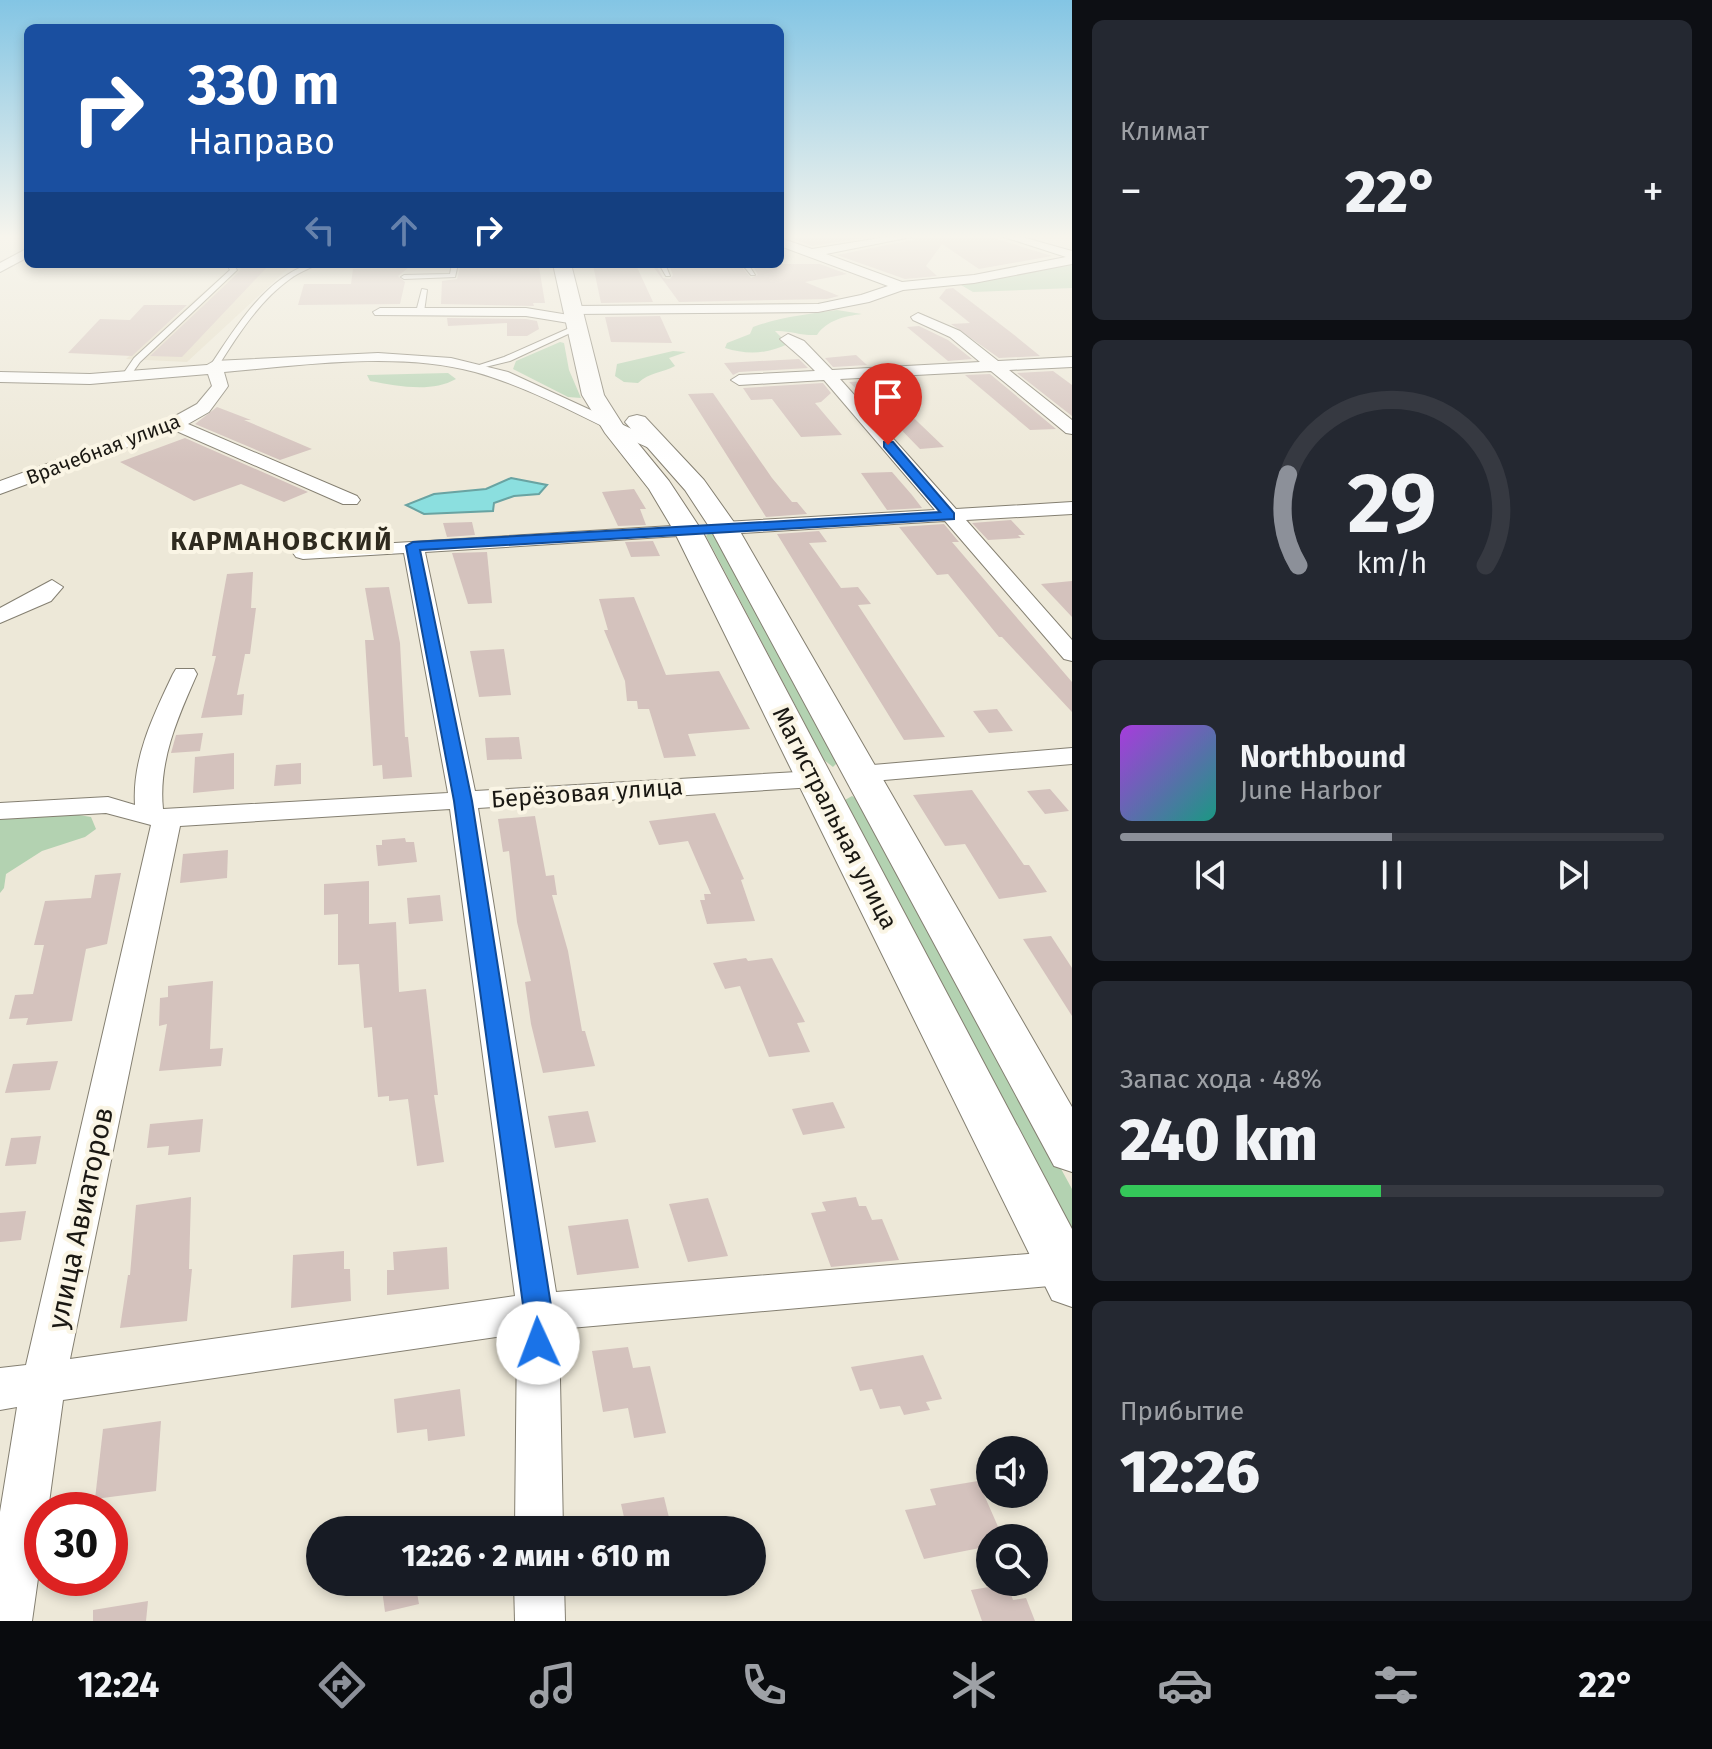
<!DOCTYPE html>
<html lang="ru">
<head>
<meta charset="utf-8">
<style>
  body { margin:0; font-family:"Fira Sans",sans-serif; background:#242831; color:#f1f3f6; height:100vh; display:flex; flex-direction:column; font-size:30px; white-space:nowrap }
  * { box-sizing:border-box; margin:0 }
  p { font-size:26px; color:#9ea1a6 }
  .icon { flex:none; width:44px; height:44px; fill:none; stroke:currentColor; stroke-width:2; stroke-linecap:round; stroke-linejoin:round }
  .map { position:relative; flex:1; overflow:hidden }
  .panel { display:flex; flex-direction:column; gap:20px; padding:20px; background:#0d0f14; width:640px }
  .panel>* { flex:none }
  .top-card { position:absolute; left:24px; top:24px; width:760px; height:244px; border-radius:12px; box-shadow:0 4px 12px #0003; background:#1a4fa0; color:#fff; overflow:hidden }
  .fabs { position:absolute; left:976px; top:1436px; display:grid; gap:16px }
  .fabs a { display:grid; place-items:center; width:72px; height:72px; border-radius:50%; background:#171b24; box-shadow:0 4px 12px #0003; font-size:40px }
  .speed { position:absolute; left:24px; top:1492px; display:flex; gap:16px; font-size:40px; font-weight:700; text-align:center }
  .speed>* { display:grid; place-content:center; width:104px; height:104px; border-radius:50%; background:#171b24; box-shadow:0 4px 12px #0003; line-height:1 }
  .speed .limit { border:12px solid #d22; background:#fff; color:#111 }
  .pin { position:absolute; display:grid; place-items:center; width:68px; height:68px; color:#fff; margin:-82px -34px; border-radius:50% 50% 50% 0; rotate:-45deg; box-shadow:0 0 8px #0007 }
  .pin .icon { rotate:45deg }
  .me { position:absolute; width:88px; margin:-44px; rotate:358deg; stroke-linejoin:round; filter:drop-shadow(0 0 6px #0008) }
  .turn { display:flex; align-items:center; gap:28px; height:168px; padding:0 32px; font-size:36px }
  .turn .icon { width:104px; height:104px; stroke-width:2.5 }
  .turn b { display:block; font-size:56px; line-height:68px }
  .lanes { display:flex; align-items:center; height:76px; padding:0 32px; background:#0003; justify-content:center; gap:40px; direction:ltr }
  .lanes .off { opacity:.35 }
  .big { font-size:60px; font-weight:800; line-height:1.1 }
  .panel .widget { flex:1; display:flex; flex-direction:column; justify-content:center; gap:12px; min-width:0; padding:0 28px; border-radius:12px; background:#242831 }
  .panel .dial { align-items:center; gap:0 }
  .dial svg { height:208px; overflow:visible; fill:none; stroke:#363941; stroke-width:7; stroke-linecap:round; text-anchor:middle }
  .dial text { fill:#f1f3f6; stroke:none }
  .song { display:flex; align-items:center; gap:24px }
  .cover { width:96px; height:96px; border-radius:12px; background:linear-gradient(135deg,hsl(280 70% 55%),hsl(170 70% 35%)) }
  .played { height:8px; border-radius:4px; background:linear-gradient(90deg,#8c9099 50%,#363941 50%) }
  .keys { display:flex; justify-content:space-around; direction:ltr }
  .heat { display:flex; justify-content:space-between; align-items:center; font-size:44px; direction:ltr }
  .charge { height:12px; border-radius:6px; background:linear-gradient(90deg,#34c759 48%,#363941 0) }
  .trip { position:absolute; left:306px; top:1516px; width:460px; height:80px; border-radius:40px; background:#171b24; box-shadow:0 4px 12px #0003; font-weight:800; line-height:80px; text-align:center }
  .tabs { display:flex; height:128px; justify-content:space-around; align-items:center; background:#090b0e; color:#9ea1a6 }
  .tabs .icon { width:56px; height:56px }
  .tabs .selected { color:#8c9099 }
  .tabs b { font-size:36px; color:#f1f3f6 }
  main { display:flex; flex:1; min-height:0 }
  .map>svg:first-child { display:block }
  .built { fill:#e4dcc6 }
  .green { fill:#b3d2b1 }
  .water { fill:#8bdfdf; stroke:#69a3a2; stroke-width:2 }
  .building { fill:#d4c2bd }
  .lines { fill:none; stroke-linecap:round; stroke-linejoin:round }
  .lane-casing { stroke:#847f71; stroke-width:2 }
  .street-casing { stroke:#847f71; stroke-width:2 }
  .secondary-casing { stroke:#847f71; stroke-width:2 }
  .lane { fill:#fff; fill-rule:evenodd }
  .street { fill:#fff; fill-rule:evenodd }
  .secondary { fill:#fff; fill-rule:evenodd }
  .route { fill:#1a73e8; stroke:#114b97; stroke-width:2 }
  .labels { text-anchor:middle; stroke-width:8; stroke-linejoin:round; paint-order:stroke }
  .far-street-label { font-size:20px; fill:#1a1813; stroke:#faf5e5 }
  .street-label { font-size:24px; fill:#1a1813; stroke:#faf5e5 }
  .far-district-label { font-size:26px; font-weight:bold; letter-spacing:2px; fill:#2f2b1f; stroke:#faf5e5 }
  .near-street-label { font-size:28px; fill:#1a1813; stroke:#faf5e5 }
</style>
</head>
<body>
<main>
<div class="map">
<svg width="1072" height="1621" viewBox="0 0 1072 1621">
  <rect width="100%" height="100%" fill="#ede8d8"/>
  <path class="built" d="M236,264H293L187,362L126,359Z"/>
  <g class="green">
    <path d="M1072,261V288L973,292L961,285Z"/>
    <path d="M837,310L862,314C845,316 827,320 817,335C801,336 789,330 775,331L788,344C767,354 747,355 725,348L727,343L750,334L753,327C780,317 809,314 837,310Z"/>
    <path d="M560,342L564,343L569,370L581,398L568,397L513,369L516,361Z"/>
    <path d="M673,351L686,352L669,358L675,366C663,373 649,372 638,383L624,382L615,376L617,364Z"/>
    <path d="M448,373L456,379C431,393 398,386 370,381L367,375Z"/>
    <path d="M710,532L717,536L838,762L833,767L824,760L706,536Z"/>
    <path d="M852,796L861,802L1072,1189V1239L845,800Z"/>
    <path d="M67,813L91,817L96,829L85,837L42,851L6,874L4,888L0,893V818Z"/>
  </g>
  <path class="water" d="M511,478L547,485L539,494L514,496L494,503L493,511L424,514L406,505L434,494L486,489Z"/>
  <g class="building">
    <path d="M793,237H869L812,246L793,239Z"/>
    <path d="M914,237H990L1052,256L979,269L942,244L926,266L937,276L905,279L837,255L912,240Z"/>
    <path d="M243,264H270L182,357L150,356L239,272Z"/>
    <path d="M739,264L751,278L758,275L752,264H820L847,274L805,282L839,296L827,299L679,302L652,265H656L663,278L670,279L673,275L669,265Z"/>
    <path d="M593,265H636L653,302L601,303Z"/>
    <path d="M539,267L545,303H533L534,306L441,304L442,281L457,279L460,268Z"/>
    <path d="M408,268L398,276L405,282L400,304L298,305L304,284H351L353,269Z"/>
    <path d="M953,288L1013,334L1040,356L999,358L951,324L970,323L939,298L946,289Z"/>
    <path d="M144,305H187L132,356L68,353L100,319L130,320Z"/>
    <path d="M660,316L672,343L611,342L605,317Z"/>
    <path d="M447,318L526,319L537,321L539,329L527,336H507V323L448,326Z"/>
    <path d="M919,326L948,340L972,359L948,361L907,327Z"/>
    <path d="M856,355L867,365L833,367L825,358Z"/>
    <path d="M799,359L808,368L739,372L733,375L724,363Z"/>
    <path d="M1053,371L1072,385V416L1017,373Z"/>
    <path d="M990,374L1056,429L1030,430L965,375Z"/>
    <path d="M883,380L891,388H883L894,399L868,400L849,382Z"/>
    <path d="M823,383L831,393L821,402L815,403L842,435L801,437L772,399L751,400L743,388Z"/>
    <path d="M713,393L772,478L792,502H797L807,514L766,517L688,394Z"/>
    <path d="M895,400L944,447L920,449L884,412Z"/>
    <path d="M217,407L251,420H244L312,449L280,460L195,424Z"/>
    <path d="M185,438L308,492L284,502L241,484L194,501L120,462Z"/>
    <path d="M892,472L912,495L922,508L887,510L861,473Z"/>
    <path d="M634,489L646,509H640L646,525L618,526L602,492Z"/>
    <path d="M1011,520L1025,535H1018L1021,538L988,540L972,523Z"/>
    <path d="M472,522L475,535L447,537L443,523Z"/>
    <path d="M944,524L959,542H952L1072,682V712L1002,637H999L948,574L937,575L899,527Z"/>
    <path d="M819,531L827,542L809,543L841,588L858,587L871,604L858,605L945,737L904,740L777,534Z"/>
    <path d="M653,541L660,556L631,557L625,542Z"/>
    <path d="M487,552L492,603L468,604L452,553Z"/>
    <path d="M253,572L251,608H256L250,654H245L237,695L244,694L242,715L201,718L216,656H212L227,574Z"/>
    <path d="M1072,581V617L1041,584Z"/>
    <path d="M389,587L400,643L405,737H408L412,777L383,779L382,765L373,766L365,640H374L365,588Z"/>
    <path d="M634,597L666,675L719,671L750,729L688,734L696,756L664,758L649,709H638L637,701H627L625,681L604,630H608L599,599Z"/>
    <path d="M504,649L511,695L479,697L470,651Z"/>
    <path d="M997,709L1013,731L989,733L973,711Z"/>
    <path d="M203,733L200,751L171,753L176,735Z"/>
    <path d="M519,737L522,759L487,760L485,738Z"/>
    <path d="M234,753V789L193,793L195,757Z"/>
    <path d="M301,763V784L274,786L276,765Z"/>
    <path d="M1050,789L1069,811L1045,814L1027,791Z"/>
    <path d="M972,790L1024,865H1029L1047,892L999,899L965,844L945,846L913,795Z"/>
    <path d="M715,813L744,879L741,880L755,921L707,924L700,900H705L704,894H711L688,841L659,845L649,821Z"/>
    <path d="M535,816L546,876L554,875L557,895H552L568,951L582,1031H585L595,1066L543,1073L531,1024L525,982L531,981L517,922L509,851L503,852L498,819Z"/>
    <path d="M405,838L406,842H414L417,862L378,866L376,845H382V840Z"/>
    <path d="M228,850L227,878L180,883L183,854Z"/>
    <path d="M121,873L107,944L86,949L72,1021L26,1025L28,1018L9,1019L15,995L33,994L44,945H34L45,901L91,898L95,875Z"/>
    <path d="M369,881V924L396,922L399,992L426,989L438,1095H434L444,1162L417,1166L408,1099L389,1101V1096L378,1097L372,1027L364,1028L359,964L338,965V914L324,915V884Z"/>
    <path d="M440,895L443,921L409,924L407,898Z"/>
    <path d="M1051,936L1072,968V1016L1023,939Z"/>
    <path d="M746,958L748,961L772,958L805,1022L797,1023L810,1052L769,1057L740,986L725,989L713,963Z"/>
    <path d="M213,981L210,1049L223,1048L221,1066L159,1071L167,1024L159,1026L160,998L168,997V986Z"/>
    <path d="M58,1061L50,1090L5,1093L13,1064Z"/>
    <path d="M833,1102L845,1128L803,1135L792,1109Z"/>
    <path d="M588,1111L596,1142L555,1148L548,1116Z"/>
    <path d="M203,1119L200,1152L168,1155L169,1146L147,1148L150,1124Z"/>
    <path d="M41,1136L36,1164L5,1166L11,1138Z"/>
    <path d="M191,1197L189,1269H192L187,1321L120,1328L128,1275H130L136,1205Z"/>
    <path d="M856,1197L859,1206H866L872,1220L882,1219L899,1260L831,1267L811,1213L826,1211L822,1202Z"/>
    <path d="M708,1198L728,1256L688,1262L669,1204Z"/>
    <path d="M26,1211L21,1240L0,1242V1213Z"/>
    <path d="M628,1219L639,1268L577,1275L568,1226Z"/>
    <path d="M447,1247L449,1289L387,1295V1270H394L393,1252Z"/>
    <path d="M344,1251V1269H350L351,1301L291,1308L293,1255Z"/>
    <path d="M628,1347L633,1368L650,1366L666,1433L634,1438L628,1408L603,1412L592,1351Z"/>
    <path d="M923,1355L942,1399L926,1402L930,1410L904,1415L900,1406L880,1409L872,1389L860,1391L851,1367Z"/>
    <path d="M460,1389L465,1436L428,1441L427,1429L397,1433L394,1399Z"/>
    <path d="M161,1421L156,1491L95,1499L103,1429Z"/>
    <path d="M978,1481L1003,1538H990V1546L924,1559L905,1510L936,1505L930,1489Z"/>
    <path d="M664,1497L672,1530H627L621,1504Z"/>
    <path d="M381,1582H415L419,1604L385,1612Z"/>
    <path d="M1007,1584L1013,1600L1026,1598L1035,1621H982L971,1590Z"/>
    <path d="M148,1601L146,1621H93V1610Z"/>
  </g>
  <g class="lines">
    <g class="lane-casing">
      <g id="lane">
        <path d="M227,264H233L237,270L140,362L128,379H122L121,377L134,358L230,270Z"/>
        <path d="M309,264H318C309,269 299,272 290,279C259,301 237,336 217,368H211L210,366C235,328 264,280 309,264Z"/>
        <path d="M452,264H458L455,277L404,279L401,277L404,275L450,274Z"/>
        <path d="M659,264H665L670,276H666Z"/>
        <path d="M742,264H748L755,275H751Z"/>
        <path d="M422,289L427,290L424,312L420,314L416,312Z"/>
        <path d="M574,326L581,328L510,361L477,369L473,367L504,357Z"/>
      </g>
    </g>
    <g class="street-casing">
      <g id="street">
        <path d="M886,237H911L826,254L902,282L974,275L1066,257L1004,237H1022L1072,251V264L974,283L903,290L869,302L818,312L573,314L566,310L573,306L818,304L861,295L888,286L780,246V238L812,249Z"/>
        <path d="M28,248V257L0,272V263Z"/>
        <path d="M380,308H526L575,316L582,320L575,324L526,316L375,315L373,312Z"/>
        <path d="M918,313L960,331L998,361L1072,357V367L1009,370L1072,420V434L1066,433L991,371L840,379L956,509L1072,502V514L966,520L1072,640V661L1064,659L945,521L724,534L714,528L724,522L935,510L824,380L739,385L731,380L739,375L815,371C804,359 792,350 780,339L788,334L804,341L832,370L980,362L950,337L913,320L911,317Z"/>
        <path d="M378,353L451,358L508,372L671,447L668,451H656C595,425 539,390 475,372C399,351 302,365 224,372L228,386L226,389L209,412L188,424L357,496L360,500L357,504H343L174,430L0,494V481L168,420L197,404L212,386L208,374L90,384L0,382V372L90,374L207,365L214,361Z"/>
        <path d="M688,525L695,527L698,531L695,535L425,552L475,791L815,771L825,773L829,779L825,785L815,787L478,808L556,1292L1065,1251L1072,1254V1284L559,1329L563,1530H515L517,1334L63,1400L48,1510H42V1550L32,1621H0V1512L17,1407L0,1410V1368L26,1365L151,825L106,813L0,819V803L108,797L135,805C132,758 154,714 173,674L176,669H194L197,674C178,717 158,761 163,809L448,793L404,553L303,559L296,557L293,553L296,549ZM450,809L515,1296L70,1359L180,826Z"/>
        <path d="M52,580L63,587L51,601L0,623V608Z"/>
        <path d="M1072,748V764L861,782L851,780L848,774L851,768L861,766Z"/>
        <path d="M514,1582H564L565,1621H515Z"/>
      </g>
    </g>
    <g class="secondary-casing">
      <g id="secondary">
        <path d="M553,264H571L604,395L623,425L669,481L702,531L1072,1229V1307L1052,1300L674,531L649,489L605,433L582,395Z"/>
        <path d="M637,415L645,417L704,480L738,528L1072,1107V1172L1054,1166L710,528L685,490L625,422L629,417Z"/>
      </g>
    </g>
    <use href="#lane" class="lane"/>
    <use href="#street" class="street"/>
    <use href="#secondary" class="secondary"/>
  </g>
  <linearGradient id="sky" x2="0" y2="1"><stop stop-color="#83c5e4"/><stop offset="0.51" stop-color="#f7f5ed"/><stop offset="1" stop-color="#f7f5ed" stop-opacity="0"/></linearGradient>
  <rect width="1072" height="464" fill="url(#sky)"/>
  <path class="route" d="M884,442H893L954,513V519L420,550L472,801L552,1312V1343L548,1352L538,1356L528,1352L524,1343V1312L454,801L406,546L413,542L940,512L884,447Z"/>
  <g class="labels">
    <g class="far-street-label">
      <text transform="translate(103 449) rotate(-21)" y="7">Врачебная улица</text>
    </g>
    <g class="street-label">
      <text transform="translate(587 793) rotate(-4)" y="8">Берёзовая улица</text>
      <text transform="translate(835 818) rotate(63)" y="8">Магистральная улица</text>
    </g>
    <g class="far-district-label">
      <text x="282" y="550">КАРМАНОВСКИЙ</text>
    </g>
    <g class="near-street-label">
      <text transform="translate(80 1218) rotate(-78)" y="10">улица Авиаторов</text>
    </g>
  </g>
</svg>
<div class="fabs">
<a><svg class="icon" aria-label="sound" viewBox="0 0 24 24"><path d="M4 9h4l5-4v14l-5-4H4zM17 9q2 3 0 6"/></svg></a>
<a><svg class="icon" aria-label="search" viewBox="0 0 24 24"><circle cx="10" cy="10" r="6"/><path d="M15 15l6 6"/></svg></a>
</div>
<div class="speed"><div class="limit">30</div></div>
<div class="pin" style="left:888px;top:445px;background:#d93025"><svg class="icon" aria-label="arrive" viewBox="0 0 24 24"><path d="M6 21V4h12l-3 4 3 4H6"/></svg></div>
<svg class="me" style="left:538px;top:1343px" viewBox="-20 -20 40 40"><circle r="19" fill="#fff"/><path d="M0-13L10 11 0 6-10 11z" fill="#1a73e8"/></svg>
<div class="trip">12:26 · 2 мин · 610 m</div>
<div class="top-card">
<div class="turn"><svg class="icon" aria-label="right" viewBox="0 0 24 24"><path d="M7 20v-9h11M14 6l5 5-5 5"/></svg><div><b>330 m</b>Направо</div></div>
<div class="lanes"><svg class="icon off" aria-label="left" viewBox="0 0 24 24"><path d="M17 20v-9H6M10 6l-5 5 5 5"/></svg><svg class="icon off" aria-label="ahead" viewBox="0 0 24 24"><path d="M12 20V5M6 11l6-6 6 6"/></svg><svg class="icon" aria-label="right" viewBox="0 0 24 24"><path d="M7 20v-9h11M14 6l5 5-5 5"/></svg></div>
</div>
</div>
<section class="panel">
<div class="widget"><p>Климат</p>
<div class="heat"><a>−</a><b class="big">22°</b><a>+</a></div>
</div>
<div class="widget dial"><svg viewBox="0 0 100 80">
<path d="M14 69A42 42 0 1 1 86 69"/>
<path d="M14 69A42 42 0 0 1 10 34" stroke="#8c9099"/>
<text x="50" y="56" font-size="32" font-weight="700">29</text>
<text x="50" y="72" font-size="11">km/h</text>
</svg></div>
<div class="widget">
<div class="song"><i class="cover"></i><div><b>Northbound</b><p>June Harbor</p></div></div>
<div class="played"></div>
<div class="keys"><svg class="icon" aria-label="previous" viewBox="0 0 24 24"><path d="M18 5L8 12l10 7zM5 5v14"/></svg><svg class="icon" aria-label="pause" viewBox="0 0 24 24"><path d="M8 5v14M16 5v14"/></svg><svg class="icon" aria-label="next" viewBox="0 0 24 24"><path d="M6 5l10 7-10 7zM19 5v14"/></svg></div>
</div>
<div class="widget"><p>Запас хода · 48%</p><b class="big">240 km</b><div class="charge"></div></div>
<div class="widget"><p>Прибытие</p><b class="big">12:26</b></div>
</section>
</main>
<nav class="tabs">
<b>12:24</b>
<svg class="icon selected" aria-label="directions" viewBox="0 0 24 24"><path d="M12 3l9 9-9 9-9-9zM9 14v-3h6M13 9l2 2-2 2"/></svg>
<svg class="icon" aria-label="music" viewBox="0 0 24 24"><path d="M9 18V5l10-2v13"/><circle cx="6" cy="18" r="3"/><circle cx="16" cy="16" r="3"/></svg>
<svg class="icon" aria-label="phone" viewBox="0 0 24 24"><path d="M5 4h4l2 5-3 2q2 4 5 5l2-3 5 2v4C11 20 4 13 5 4z"/></svg>
<svg class="icon" aria-label="climate" viewBox="0 0 24 24"><path d="M12 3v18M4 7l16 10M4 17L20 7"/></svg>
<svg class="icon" aria-label="car" viewBox="0 0 24 24"><path d="M5 17H2v-5l4-1 3-4h7l3 4 3 1v5h-3M9 17h6M6 11h13"/><circle cx="7" cy="17" r="2"/><circle cx="17" cy="17" r="2"/></svg>
<svg class="icon" aria-label="filters" viewBox="0 0 24 24"><path d="M4 7h16M4 17h16"/><circle cx="9" cy="7" r="2"/><circle cx="15" cy="17" r="2"/></svg>
<b>22°</b>
</nav>
</body>
</html>
